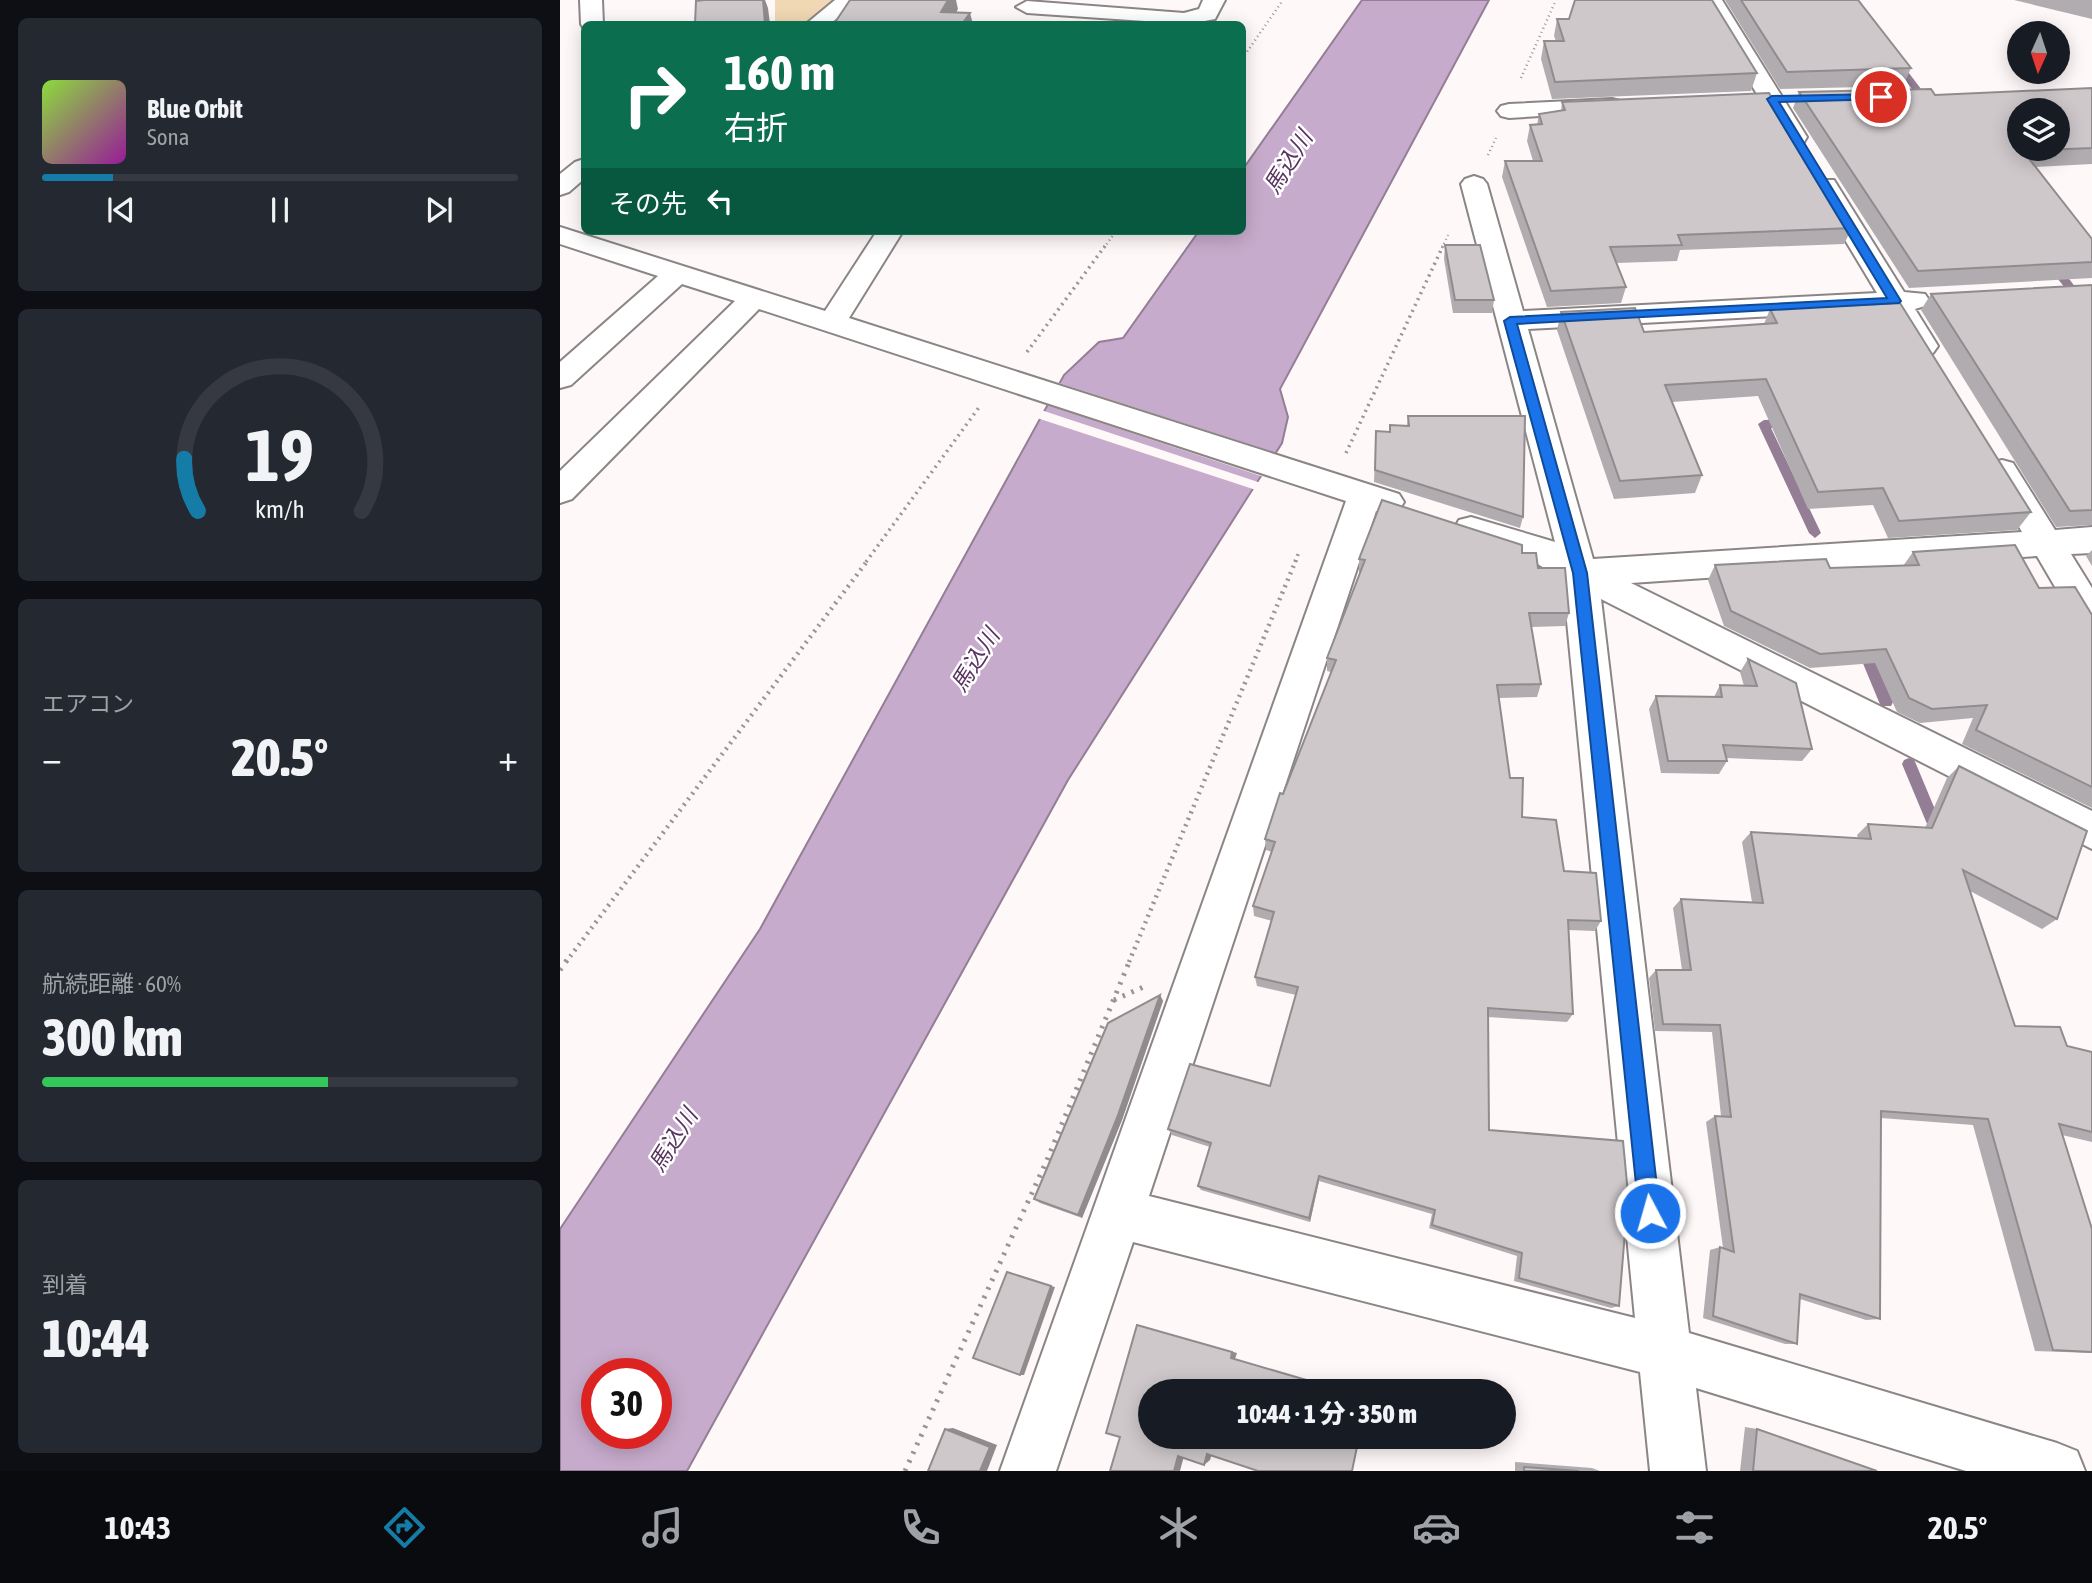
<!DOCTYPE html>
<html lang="ja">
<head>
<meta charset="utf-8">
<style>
  body { margin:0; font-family:"Asap Condensed","Noto Sans JP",sans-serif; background:#242831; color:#f1f3f6; height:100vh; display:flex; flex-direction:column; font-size:26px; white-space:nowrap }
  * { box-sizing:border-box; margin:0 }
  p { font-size:23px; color:#9ea1a6 }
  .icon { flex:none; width:38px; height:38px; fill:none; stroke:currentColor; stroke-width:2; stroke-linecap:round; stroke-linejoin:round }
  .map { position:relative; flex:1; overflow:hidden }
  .panel { display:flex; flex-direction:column; gap:18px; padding:18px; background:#0d0f14; width:560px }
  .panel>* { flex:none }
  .banner { position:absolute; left:21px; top:21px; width:665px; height:214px; border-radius:10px; box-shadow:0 4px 18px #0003; background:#0b6e4f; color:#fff; overflow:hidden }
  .needle { width:46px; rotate:183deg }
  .buttons { position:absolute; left:1447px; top:21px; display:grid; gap:14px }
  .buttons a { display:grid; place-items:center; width:63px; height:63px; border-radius:50%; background:#171b24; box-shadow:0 4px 18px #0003; font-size:35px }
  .speed { position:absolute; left:21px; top:1358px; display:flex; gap:14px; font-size:35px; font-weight:700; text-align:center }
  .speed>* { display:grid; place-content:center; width:91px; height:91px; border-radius:50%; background:#171b24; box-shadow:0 4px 18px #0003; line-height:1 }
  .speed .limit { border:10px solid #d22; background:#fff; color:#111 }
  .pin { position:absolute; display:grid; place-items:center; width:60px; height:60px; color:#fff; margin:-30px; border:4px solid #fff; border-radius:50%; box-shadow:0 2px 7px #0007 }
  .me { position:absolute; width:77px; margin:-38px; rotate:354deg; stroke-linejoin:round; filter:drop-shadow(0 0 5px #0008) }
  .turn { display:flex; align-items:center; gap:24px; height:147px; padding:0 28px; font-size:32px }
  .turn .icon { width:91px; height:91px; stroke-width:2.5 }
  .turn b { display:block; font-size:49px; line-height:60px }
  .then { display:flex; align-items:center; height:66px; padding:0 28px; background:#0003; gap:14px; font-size:26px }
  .big { font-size:52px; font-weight:800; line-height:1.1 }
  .panel .card { flex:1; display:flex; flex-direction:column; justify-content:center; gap:10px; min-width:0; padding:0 24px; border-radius:10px; background:#242831 }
  .panel .dial { align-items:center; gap:0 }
  .dial svg { height:182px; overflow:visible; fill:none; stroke:#363941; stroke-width:7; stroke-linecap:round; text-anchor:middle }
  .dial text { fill:#f1f3f6; stroke:none }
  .song { display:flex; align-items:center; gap:21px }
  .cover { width:84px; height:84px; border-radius:10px; background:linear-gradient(135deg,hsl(90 70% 55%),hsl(300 70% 35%)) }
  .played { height:7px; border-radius:4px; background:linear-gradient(90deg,#157ca7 15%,#363941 15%) }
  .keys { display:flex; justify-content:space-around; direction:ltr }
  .heat { display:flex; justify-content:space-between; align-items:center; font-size:38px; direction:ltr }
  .charge { height:10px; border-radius:5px; background:linear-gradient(90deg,#34c759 60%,#363941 0) }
  .trip { position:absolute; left:578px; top:1379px; width:378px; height:70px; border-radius:35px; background:#171b24; box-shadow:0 4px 18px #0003; font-weight:800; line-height:70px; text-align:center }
  .tab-bar { display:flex; height:112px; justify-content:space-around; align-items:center; background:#090b0e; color:#9ea1a6 }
  .tab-bar .icon { width:49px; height:49px }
  .tab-bar .current { color:#157ca7 }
  .tab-bar b { font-size:32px; color:#f1f3f6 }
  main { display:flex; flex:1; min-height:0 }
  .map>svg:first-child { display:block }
  .green { fill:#f0d8b4 }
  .water { fill:#c7abcc; stroke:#937e95; stroke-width:2; fill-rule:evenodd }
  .pier { fill:#fef9f8 }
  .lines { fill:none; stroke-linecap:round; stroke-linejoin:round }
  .stream { fill:#937e95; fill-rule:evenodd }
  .minor-casing { stroke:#8c8585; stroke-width:4 }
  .path-far3 { stroke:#999594; stroke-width:2.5; stroke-dasharray:1 3.5; stroke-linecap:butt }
  .path-far2 { stroke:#999594; stroke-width:3.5; stroke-dasharray:2 4.5; stroke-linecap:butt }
  .path-far1 { stroke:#999594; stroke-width:4.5; stroke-dasharray:2 5; stroke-linecap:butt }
  .path { stroke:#999594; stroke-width:5; stroke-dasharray:2.5 7; stroke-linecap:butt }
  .minor { fill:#fff; fill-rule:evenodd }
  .wall { fill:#b1acaf }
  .shaded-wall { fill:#908c8e }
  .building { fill:#cec8cb; stroke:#908c8e; stroke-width:2; fill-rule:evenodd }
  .route { fill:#1a73e8; stroke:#114b97; stroke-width:2 }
  .labels { text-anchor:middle; stroke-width:5; stroke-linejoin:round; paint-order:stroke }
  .water-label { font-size:23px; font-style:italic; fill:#58335f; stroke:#fff }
</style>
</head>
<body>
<main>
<section class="panel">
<div class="card">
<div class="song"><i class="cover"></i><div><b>Blue Orbit</b><p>Sona</p></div></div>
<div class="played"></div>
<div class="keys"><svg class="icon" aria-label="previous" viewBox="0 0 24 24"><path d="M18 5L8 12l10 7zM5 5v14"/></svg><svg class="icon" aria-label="pause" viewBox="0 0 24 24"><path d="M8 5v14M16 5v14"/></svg><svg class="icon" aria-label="next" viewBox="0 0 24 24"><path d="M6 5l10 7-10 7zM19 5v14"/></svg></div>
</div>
<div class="card dial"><svg viewBox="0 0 100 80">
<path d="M14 69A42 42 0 1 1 86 69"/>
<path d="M14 69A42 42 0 0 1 8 46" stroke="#157ca7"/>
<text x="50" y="56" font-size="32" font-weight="700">19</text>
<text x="50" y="72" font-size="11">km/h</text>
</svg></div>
<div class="card"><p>エアコン</p>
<div class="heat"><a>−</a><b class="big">20.5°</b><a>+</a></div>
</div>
<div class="card"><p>航続距離 · 60%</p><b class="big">300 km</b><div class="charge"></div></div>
<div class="card"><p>到着</p><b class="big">10:44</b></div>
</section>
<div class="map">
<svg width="1532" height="1471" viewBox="0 0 1532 1471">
  <rect width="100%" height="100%" fill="#fef9f8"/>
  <path class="green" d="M215,0H284L255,24H215Z"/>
  <path class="water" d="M802,0H929L720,389L728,417L722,443L508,780L127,1471H0V1229L200,929L504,375L539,342L563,338L639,231H682L683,169ZM37,1374H96V1433H37Z"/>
  <g class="pier">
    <path d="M496,382L719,454L704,477L484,404Z"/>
    <path d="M481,410L701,483L696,490L477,418Z"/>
  </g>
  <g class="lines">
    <g class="stream">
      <path d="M1333,60H1339L1371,102V106H1365L1333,64Z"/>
      <path d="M1494,264L1498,265L1532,308V318L1528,317L1490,269L1489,267Z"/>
      <path d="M1230,419L1234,420V426L1211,428L1261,533L1255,538L1249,533L1198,424L1204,420Z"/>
      <path d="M1304,644L1311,649L1333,702L1331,706H1321L1319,702L1297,649Z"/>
      <path d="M1349,758L1354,760L1356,764L1384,831L1382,836L1377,838L1372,836L1370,831L1342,764L1344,760Z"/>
    </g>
    <g class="minor-casing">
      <g id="minor">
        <path d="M20,0H42L43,24H24V29L21,24Z"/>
        <path d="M275,0H299L270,24H246Z"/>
        <path d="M643,0H665L655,19L629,24L467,13L456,7L467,1L624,13L639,9Z"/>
        <path d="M1140,0H1162L1247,137L1244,142H1226Z"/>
        <path d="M1052,99L1060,101L1064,106L1060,111L949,118L941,116L937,111L941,106L949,104Z"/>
        <path d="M24,159V179L9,192L0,195V174L15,162Z"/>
        <path d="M914,176L923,179L927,184L963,311L1317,293L1252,185L1256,180H1274L1344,292L1365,294L1369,300L1365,306L1355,309L1378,346L1373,353L1363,355L1353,353L1327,310L968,329L1033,559L1462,532L1426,471L1431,463L1442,460L1453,463L1495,530L1532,527V553L1511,554L1532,588V632L1519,628L1477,556L1071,583L1532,811V849L1041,599L1129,1333L1497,1443L1517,1451L1525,1471H1406L1136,1388L1146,1471H1090L1080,1372L573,1242L496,1471H440L786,501L199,309L12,499L0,503V471L175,301L122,284L11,385L0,388V362L98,276L0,244V227L265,311L317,231H343L289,318L839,494L844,502L839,510L827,514L816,511L589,1196L1075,1318L1003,580L973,561L899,538L894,529L899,520L911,517L995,542L901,184L905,179Z"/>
      </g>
    </g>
    <g class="path-far3">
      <path d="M682,59L723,0"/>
      <path d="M961,78L996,0"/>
      <path d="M928,155L936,138"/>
      <path d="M544,248L556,231"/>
      <path d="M882,248L888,235"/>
    </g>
    <g class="path-far2">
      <path d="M467,352L545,246"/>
      <path d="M786,453L883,246"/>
      <path d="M306,562L420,406"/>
      <path d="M735,562L739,552"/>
    </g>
    <g class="path-far1">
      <path d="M6,962L308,560"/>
      <path d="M569,962L736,560"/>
    </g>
    <g class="path">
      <path d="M0,970L7,960"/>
      <path d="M554,1000L588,985"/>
      <path d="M345,1471L487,1160L570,960"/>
    </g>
    <use href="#minor" class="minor"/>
  </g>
  <g class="wall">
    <path d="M1165,0H1298L1351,68L1343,86L1220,89Z"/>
    <path d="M1454,0H1532V19Z"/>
    <path d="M997,19L1197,73L1191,91L992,99L981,59L984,41H996L994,36Z"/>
    <path d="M1532,88V164L1475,167L1532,239V278L1349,288L1233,108L1239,92L1375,95Z"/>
    <path d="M1002,102L1292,228L1284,244L1120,250L1117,261L1056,263L1066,287L1061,303L987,307L942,177L945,161H973L967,141L970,125H977L979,114L1001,111Z"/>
    <path d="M885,245L934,300L932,313H893L884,259Z"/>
    <path d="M1532,285V525L1496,527L1361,310L1371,294Z"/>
    <path d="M1210,309L1471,512L1457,530L1328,538L1313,505L1248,509L1198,396L1112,402L1142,475L1135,493L1054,499L997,330L1001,312L1084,332L1204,324Z"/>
    <path d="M848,416L963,517L960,528L814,482L816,431L830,432L847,426Z"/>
    <path d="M1532,550V566L1526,556Z"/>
    <path d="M1353,552L1479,588L1532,615V808L1402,744L1413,718L1360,723L1337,712L1315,663L1250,668L1164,626L1148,580L1155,565L1270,568L1343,566Z"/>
    <path d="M962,553L978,568L1009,613L1005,626L971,627L981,684L977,697L939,698L950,778L962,817L1004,871L1041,921L1035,931L1008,930L1013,1014L1007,1022L928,1017L929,1130L1059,1306L1051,1308L954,1281L957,1256L869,1228L872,1214L759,1181L750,1222L641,1190L638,1186L650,1147L612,1135L608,1129L710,1086L736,995L697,986L695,977L712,921L694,916L693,906L712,852L706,850L705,839L771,672L767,671V658L800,573H799V559Z"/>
    <path d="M1188,659L1252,749L1242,761L1166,758L1167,761L1159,774L1101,773L1089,709L1096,696L1154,697L1160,685L1184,686L1180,672Z"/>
    <path d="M1399,766L1497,919L1482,929L1410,891L1455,1026L1507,1046L1532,1052V1142L1502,1135L1532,1229V1353L1475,1351L1413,1125L1321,1118L1320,1319L1306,1320L1240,1299L1237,1344H1225L1143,1318L1150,1250L1160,1247L1163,1248L1146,1122L1155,1116H1161L1152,1032L1095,1031L1089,978L1096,970H1122L1113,908L1121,899L1192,902L1182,842L1191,832L1298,838L1297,835L1308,824L1365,828L1387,778Z"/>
    <path d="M600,995L603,1001L562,1120L522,1218L480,1203L474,1199Z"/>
    <path d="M1185,1427L1197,1429L1317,1471H1180Z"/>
    <path d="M955,1462L1032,1468L1040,1471H955Z"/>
  </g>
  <g class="shaded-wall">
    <path d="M203,0H205L208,8L210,24H205Z"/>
    <path d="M388,0H396L398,9L390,24L381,12Z"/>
    <path d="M410,13L413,24H402Z"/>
    <path d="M600,995L603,1001L562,1120L522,1218L518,1215Z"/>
    <path d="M759,1176V1181L750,1222L749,1218Z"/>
    <path d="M491,1286L495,1287L464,1375H460Z"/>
    <path d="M577,1325L677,1353L675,1359L671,1358Z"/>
    <path d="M393,1428L437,1445L427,1471H420L385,1429Z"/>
    <path d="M653,1450L650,1460L644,1465L647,1454Z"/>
    <path d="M625,1452L620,1471H614L618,1456Z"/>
  </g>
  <g class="building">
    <path d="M144,0H203L205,24H135L136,1Z"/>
    <path d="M290,0H388L381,12L410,13L402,24H274Z"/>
    <path d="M1015,0H1152L1197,73L995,82L984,41H1004L997,19H1009Z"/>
    <path d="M1181,0H1298L1351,68L1227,72Z"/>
    <path d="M1532,88V148L1463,151L1532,239V262L1358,271L1239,92L1371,89L1375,95ZM1460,110H1498V149H1460Z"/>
    <path d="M1209,93L1292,228L1118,235L1122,245L1050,247L1066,287L991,291L945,161H982L970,125L982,124L979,114L1005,110L1002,102Z"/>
    <path d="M885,245H920L934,300H895Z"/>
    <path d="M1532,285V510L1510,511L1371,294Z"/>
    <path d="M1340,303L1471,512L1339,521L1323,488L1258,492L1206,379L1105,385L1142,475L1060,481L1001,312L1075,308L1084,332L1217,323L1210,309Z"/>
    <path d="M848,416H965L963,517L815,470L816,431L830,432V425L849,426Z"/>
    <path d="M822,500L962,545V553H976L978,568H1005L1009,613H969L981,684L937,685L950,778H963L962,817L996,820L1004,871L1036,873L1041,921L1008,920L1013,1014L928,1008L929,1130L1063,1141L1068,1194L1059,1306L959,1278L962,1253L872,1225L875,1210L759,1176L749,1218L638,1186L651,1143L608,1129L630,1064L710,1086L738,987L695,977L714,912L693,906L715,842L705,839L720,793L723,794L776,660L767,658L805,560L799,559Z"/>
    <path d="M1455,545L1479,588L1515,587L1532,615V787L1416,730L1427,705L1372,709L1349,698L1326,649L1260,654L1171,611L1155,565L1266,559L1270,568L1359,565L1353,552Z"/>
    <path d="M1188,659L1236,683L1252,749L1163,745L1167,761H1108L1096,696L1162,697L1160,685L1197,686Z"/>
    <path d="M1399,766L1527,831L1497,919L1403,870L1455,1026L1500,1027L1507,1046L1532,1052V1132L1499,1124L1532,1229V1352L1493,1350L1428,1119L1321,1111L1320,1319L1240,1294L1237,1344L1153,1316L1160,1247L1174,1252L1155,1116L1171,1117L1160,1025L1103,1024L1096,970H1131L1121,899L1203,903L1191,832L1311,839L1308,824L1372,828Z"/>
    <path d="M600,995L558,1115L518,1215L474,1199L548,1023Z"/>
    <path d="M447,1272L491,1286L460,1375L413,1358Z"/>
    <path d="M577,1325L672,1352L671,1358L784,1391H590V1437H799L792,1471H698L647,1454L644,1465L618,1456L614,1471H550L560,1437L546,1433Z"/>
    <path d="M385,1429L430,1447L420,1471H368Z"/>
    <path d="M1197,1429L1317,1471H1193Z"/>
    <path d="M964,1467L1019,1471H964Z"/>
  </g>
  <path class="route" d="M1321,94L1324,99L1219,102L1341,301L1339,303L957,324L1027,573L1100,1213L1097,1221L1090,1224L1082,1221L1079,1213L1013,573L944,321L950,317L1327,298L1207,99L1212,96Z"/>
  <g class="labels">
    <g class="water-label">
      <text transform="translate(728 162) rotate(-58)" y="8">馬込川</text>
      <text transform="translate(415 660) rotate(-58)" y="8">馬込川</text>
      <text transform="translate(113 1140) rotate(-58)" y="8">馬込川</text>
    </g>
  </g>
</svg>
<div class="buttons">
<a><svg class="needle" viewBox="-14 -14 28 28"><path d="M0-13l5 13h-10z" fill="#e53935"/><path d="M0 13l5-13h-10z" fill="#9ea1a6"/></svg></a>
<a><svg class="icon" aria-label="layers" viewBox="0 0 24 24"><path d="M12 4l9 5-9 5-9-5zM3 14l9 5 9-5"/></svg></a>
</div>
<div class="speed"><div class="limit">30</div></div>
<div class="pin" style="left:1321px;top:97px;background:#d93025"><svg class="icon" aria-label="arrive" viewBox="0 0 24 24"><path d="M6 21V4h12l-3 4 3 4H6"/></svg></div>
<svg class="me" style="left:1090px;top:1213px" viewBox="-20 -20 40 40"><circle r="17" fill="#1a73e8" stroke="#fff" stroke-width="3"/><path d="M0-11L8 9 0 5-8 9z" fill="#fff"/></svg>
<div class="trip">10:44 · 1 分 · 350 m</div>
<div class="banner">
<div class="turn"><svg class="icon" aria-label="right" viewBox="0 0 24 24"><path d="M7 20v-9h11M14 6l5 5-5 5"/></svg><div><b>160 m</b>右折</div></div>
<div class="then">その先<svg class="icon" aria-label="left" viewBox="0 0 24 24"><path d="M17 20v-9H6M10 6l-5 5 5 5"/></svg></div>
</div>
</div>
</main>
<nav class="tab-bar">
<b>10:43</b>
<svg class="icon current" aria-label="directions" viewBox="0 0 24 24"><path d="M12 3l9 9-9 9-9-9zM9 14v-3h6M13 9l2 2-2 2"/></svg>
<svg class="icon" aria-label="music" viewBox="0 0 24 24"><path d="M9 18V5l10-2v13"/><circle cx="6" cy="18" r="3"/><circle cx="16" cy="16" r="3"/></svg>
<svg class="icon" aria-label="phone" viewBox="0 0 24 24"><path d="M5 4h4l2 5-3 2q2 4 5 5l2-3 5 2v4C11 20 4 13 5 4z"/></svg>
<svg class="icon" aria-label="climate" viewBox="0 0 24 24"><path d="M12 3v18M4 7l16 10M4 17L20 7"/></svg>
<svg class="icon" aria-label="car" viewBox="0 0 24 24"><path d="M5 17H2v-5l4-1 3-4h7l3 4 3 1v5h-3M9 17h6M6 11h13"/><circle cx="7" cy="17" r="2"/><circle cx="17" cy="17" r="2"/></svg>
<svg class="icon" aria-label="filters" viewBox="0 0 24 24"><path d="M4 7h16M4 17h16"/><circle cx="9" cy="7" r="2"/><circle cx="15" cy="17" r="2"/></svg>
<b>20.5°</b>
</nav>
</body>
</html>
